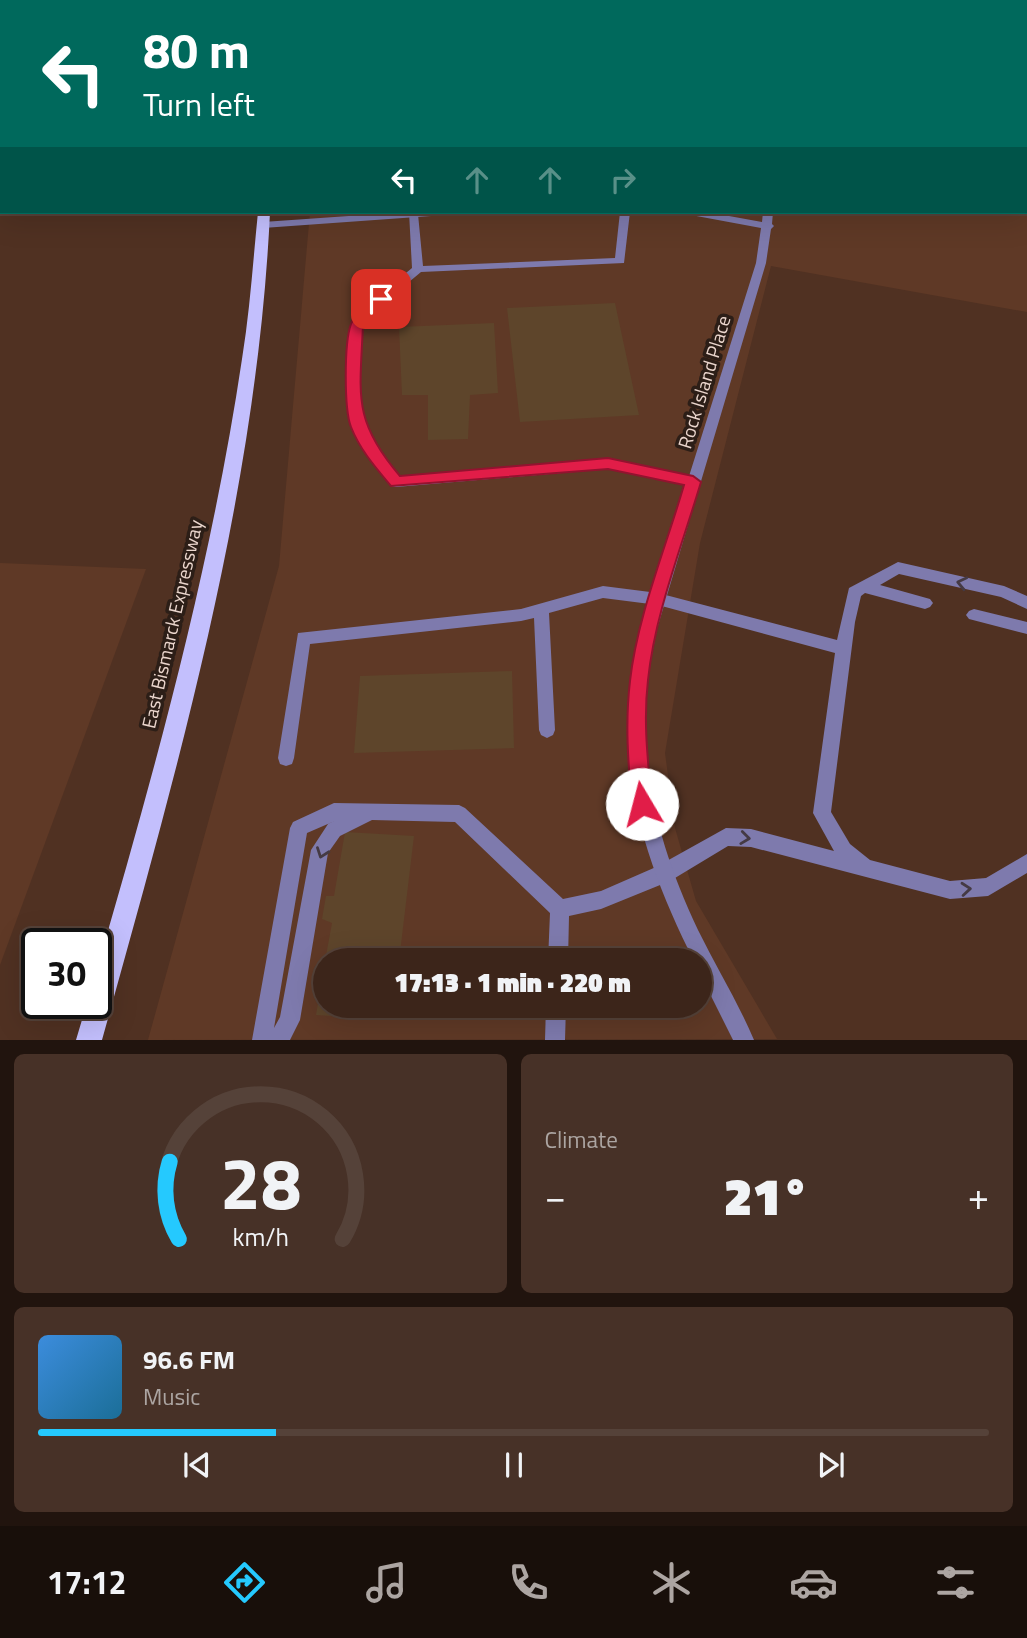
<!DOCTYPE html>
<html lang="en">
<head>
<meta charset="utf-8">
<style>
  body { margin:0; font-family:"Titillium Web",sans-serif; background:#473127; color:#f1f3f6; height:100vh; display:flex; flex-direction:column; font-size:26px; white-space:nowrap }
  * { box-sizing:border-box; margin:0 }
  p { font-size:23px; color:#aca5a2 }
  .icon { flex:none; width:38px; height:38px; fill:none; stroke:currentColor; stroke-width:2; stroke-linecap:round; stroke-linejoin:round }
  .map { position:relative; height:1040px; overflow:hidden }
  .panel { display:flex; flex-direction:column; gap:14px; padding:14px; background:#21140e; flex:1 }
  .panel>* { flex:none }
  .hud { position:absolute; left:0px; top:0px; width:1027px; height:214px; box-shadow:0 7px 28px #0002,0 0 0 2px #554239; background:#00695c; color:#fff; overflow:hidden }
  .speed { position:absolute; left:21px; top:928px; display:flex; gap:14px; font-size:35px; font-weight:700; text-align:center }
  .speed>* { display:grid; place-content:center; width:91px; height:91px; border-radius:50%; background:#3c251a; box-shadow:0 7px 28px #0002,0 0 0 2px #554239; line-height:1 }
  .speed .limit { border:4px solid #111; border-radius:10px; background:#fff; color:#111 }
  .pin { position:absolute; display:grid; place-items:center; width:60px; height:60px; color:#fff; margin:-30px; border-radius:14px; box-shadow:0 4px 10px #0006 }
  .me { position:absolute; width:77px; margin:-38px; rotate:352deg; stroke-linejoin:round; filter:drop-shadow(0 0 5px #0008) }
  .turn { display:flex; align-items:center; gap:24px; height:147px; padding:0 28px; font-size:32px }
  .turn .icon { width:91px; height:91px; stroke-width:2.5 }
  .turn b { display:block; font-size:49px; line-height:60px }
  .lanes { display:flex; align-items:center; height:66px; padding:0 28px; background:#0003; justify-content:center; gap:35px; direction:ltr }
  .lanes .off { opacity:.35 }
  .big { font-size:52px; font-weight:800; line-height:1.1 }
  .panel .card { flex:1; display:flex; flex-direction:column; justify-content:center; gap:10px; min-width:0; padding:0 24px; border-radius:10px; background:#473127 }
  .panel .dial { align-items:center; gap:0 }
  .dial svg { height:182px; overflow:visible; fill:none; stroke:#554239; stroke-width:7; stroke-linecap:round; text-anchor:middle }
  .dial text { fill:#f1f3f6; stroke:none }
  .song { display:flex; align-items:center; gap:21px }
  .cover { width:84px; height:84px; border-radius:10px; background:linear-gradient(135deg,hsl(210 70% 55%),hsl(200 70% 35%)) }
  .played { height:7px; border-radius:4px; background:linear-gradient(90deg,#25c9fe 25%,#554239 25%) }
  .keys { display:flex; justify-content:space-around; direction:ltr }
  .heat { display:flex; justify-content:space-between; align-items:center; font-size:38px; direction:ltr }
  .panel .tiles { flex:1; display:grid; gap:14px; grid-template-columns:1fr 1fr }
  .card:last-child { grid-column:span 2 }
  .trip { position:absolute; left:313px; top:948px; width:399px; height:70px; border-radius:35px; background:#3c251a; box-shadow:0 7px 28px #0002,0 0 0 2px #554239; font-weight:800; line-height:70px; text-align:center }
  .menu { display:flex; height:112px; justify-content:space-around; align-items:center; background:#180f0a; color:#aca5a2 }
  .menu .icon { width:49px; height:49px }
  .menu .active { color:#25c9fe }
  .menu b { font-size:32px; color:#f1f3f6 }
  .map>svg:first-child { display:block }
  .built { fill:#5f3926; fill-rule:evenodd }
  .green { fill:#6c3e57 }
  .building { fill:#5e452b }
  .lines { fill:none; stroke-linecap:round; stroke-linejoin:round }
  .service { fill:#7e7aad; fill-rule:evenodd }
  .minor { fill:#7e7aad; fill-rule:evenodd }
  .primary { fill:#c3bffd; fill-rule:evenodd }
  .oneway { stroke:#453a44 }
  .route { fill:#e11d48; stroke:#92132f; stroke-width:2 }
  .labels { text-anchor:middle; stroke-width:7; stroke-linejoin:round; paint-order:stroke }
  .street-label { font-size:19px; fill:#ebd6cd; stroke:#2c1e17 }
</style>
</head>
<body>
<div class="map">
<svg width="1027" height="1040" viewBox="0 0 1027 1040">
  <rect width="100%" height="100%" fill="#503122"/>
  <g class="built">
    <path d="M348,0H1027V312L771,266L700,543L665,753L675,828L696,901L777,1039L148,1040L279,566L310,212H1026V2H346ZM326,961H700V1006H326Z"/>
    <path d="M0,563L146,569L0,965Z"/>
  </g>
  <path class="green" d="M0,0L166,2H2L0,194Z"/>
  <g class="building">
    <path d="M615,303L639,415L520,422L507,308Z"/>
    <path d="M494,323L498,393L470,395L468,439L428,440V395H402L399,327Z"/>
    <path d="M512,671L514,748L354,753L360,676Z"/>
    <path d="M345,832L414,836L399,961H325L332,923L322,919L326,896H334Z"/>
    <path d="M324,967L326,1006H393L392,1020L316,1015Z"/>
  </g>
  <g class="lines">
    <g class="service">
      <rect x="1026" y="31" width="1" height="4"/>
      <path d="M409,212L418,214L423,266L615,258L620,212H630L624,263L421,272L367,317C361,329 362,342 361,355C358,411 364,432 399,477L608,459L693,477L700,482L698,486L693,487L608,469L396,487L391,486C352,435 345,413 350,350C350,337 349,323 358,313C369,298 397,281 412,268Z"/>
      <path d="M898,562L1004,586L1027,596V609L1001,597L899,574L880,585L930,599L933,603L930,607L925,609L865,593L861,596L855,622L831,812L850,844L870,860L950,881L986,878L1027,854V873L988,896L950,899L751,847L728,846L670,881L601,909L569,916L568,961H548L550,913L455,822L372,820L340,836L328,853L300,1020L290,1040H252L290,828L293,822L334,803L459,805L465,808L563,899L601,891L656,867L726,828L751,829L834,851L813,813L835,653L658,605L603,598L549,613L555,730L553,735L547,738L541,735L539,730L534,618L521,621L310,644L294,758L292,764L286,766L280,764L278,758L298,633L521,609L603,586L658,593L837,640L849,588ZM337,820L328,824L311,850L280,1017L274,1028L307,833Z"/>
      <path d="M974,609L1027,622V634L969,619L966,615L969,611Z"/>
      <path d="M546,1006H566L565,1040H545Z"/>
    </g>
    <g class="minor">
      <path d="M804,0H812L803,2Z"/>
      <path d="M406,212H450L445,215L263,228L258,225L263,222Z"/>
      <path d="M686,212H707L762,222L763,212H773L772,224L774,226L771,229L766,263L657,629C653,650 648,671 647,692C641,780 661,851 698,930C716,967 738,1002 754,1040H733L700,974V961H694C660,893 632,822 628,746C626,707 634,668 641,629L756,263L761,228L691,215Z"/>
    </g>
    <g class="primary">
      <rect x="257" y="0" width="10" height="2"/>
      <path d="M258,212H270C257,493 177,770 102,1040H76L87,1003H96V972C155,770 211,567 242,359C250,310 253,261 258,212Z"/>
    </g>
  </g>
  <defs><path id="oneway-chevron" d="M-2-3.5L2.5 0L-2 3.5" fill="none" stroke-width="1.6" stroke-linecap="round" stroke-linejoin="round" transform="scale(1.75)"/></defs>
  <g class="oneway">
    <use href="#oneway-chevron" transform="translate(962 583) rotate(-167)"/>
    <use href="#oneway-chevron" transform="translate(745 838) rotate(7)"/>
    <use href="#oneway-chevron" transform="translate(322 853) rotate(110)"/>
    <use href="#oneway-chevron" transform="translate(966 889) rotate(-5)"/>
  </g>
  <path class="route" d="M376,296L387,299L363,325C360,395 352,420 400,476L608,458L693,476L701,482C682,546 655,613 648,680C643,722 648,762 652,804L649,811L642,814L635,811L632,804C628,763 625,723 630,681C637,617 666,547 684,485L608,469L391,486C376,468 360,450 351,427C344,409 344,343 351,324C355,312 367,304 376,296Z"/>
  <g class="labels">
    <g class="street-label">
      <text transform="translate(704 382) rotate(-73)" y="7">Rock Island Place</text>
      <text transform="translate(172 624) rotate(-77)" y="7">East Bismarck Expressway</text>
    </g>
  </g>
</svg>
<div class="speed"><div class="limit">30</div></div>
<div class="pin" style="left:381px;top:299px;background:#d93025"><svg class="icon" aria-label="arrive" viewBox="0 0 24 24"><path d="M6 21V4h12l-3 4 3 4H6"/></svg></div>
<svg class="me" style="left:642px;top:804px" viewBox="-20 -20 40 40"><circle r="19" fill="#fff"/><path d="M0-13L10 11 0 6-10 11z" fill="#e11d48"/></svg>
<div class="trip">17:13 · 1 min · 220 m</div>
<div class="hud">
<div class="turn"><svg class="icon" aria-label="left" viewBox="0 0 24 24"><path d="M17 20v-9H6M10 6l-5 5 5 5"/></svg><div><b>80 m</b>Turn left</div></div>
<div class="lanes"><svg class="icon" aria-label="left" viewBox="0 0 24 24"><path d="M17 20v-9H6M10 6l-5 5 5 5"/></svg><svg class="icon off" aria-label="ahead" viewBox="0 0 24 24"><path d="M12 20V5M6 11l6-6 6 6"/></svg><svg class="icon off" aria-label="ahead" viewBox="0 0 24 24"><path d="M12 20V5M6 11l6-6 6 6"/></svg><svg class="icon off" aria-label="right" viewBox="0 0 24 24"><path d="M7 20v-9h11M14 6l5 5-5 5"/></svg></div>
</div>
</div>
<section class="panel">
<div class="tiles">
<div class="card dial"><svg viewBox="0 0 100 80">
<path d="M14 69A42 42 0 1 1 86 69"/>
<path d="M14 69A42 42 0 0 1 10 35" stroke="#25c9fe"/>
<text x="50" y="56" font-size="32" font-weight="700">28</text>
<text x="50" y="72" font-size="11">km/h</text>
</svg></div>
<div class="card"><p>Climate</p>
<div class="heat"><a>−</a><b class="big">21°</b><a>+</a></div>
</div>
<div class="card">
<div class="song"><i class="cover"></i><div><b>96.6 FM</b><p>Music</p></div></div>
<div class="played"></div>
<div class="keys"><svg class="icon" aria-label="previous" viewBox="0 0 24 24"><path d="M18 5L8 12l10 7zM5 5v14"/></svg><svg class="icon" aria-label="pause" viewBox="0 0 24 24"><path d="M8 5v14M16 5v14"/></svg><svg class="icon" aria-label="next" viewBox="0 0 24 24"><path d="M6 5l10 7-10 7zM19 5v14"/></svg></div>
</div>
</div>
</section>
<nav class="menu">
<b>17:12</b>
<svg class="icon active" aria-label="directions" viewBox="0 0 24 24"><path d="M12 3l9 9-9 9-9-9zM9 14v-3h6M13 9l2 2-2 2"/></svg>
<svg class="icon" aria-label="music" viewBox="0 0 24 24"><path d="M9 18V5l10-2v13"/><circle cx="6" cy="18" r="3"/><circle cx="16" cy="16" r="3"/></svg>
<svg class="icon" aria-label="phone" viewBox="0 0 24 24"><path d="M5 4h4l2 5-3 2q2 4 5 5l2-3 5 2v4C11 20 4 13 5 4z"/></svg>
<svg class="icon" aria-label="climate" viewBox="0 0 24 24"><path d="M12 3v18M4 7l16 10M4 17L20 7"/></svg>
<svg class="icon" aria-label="car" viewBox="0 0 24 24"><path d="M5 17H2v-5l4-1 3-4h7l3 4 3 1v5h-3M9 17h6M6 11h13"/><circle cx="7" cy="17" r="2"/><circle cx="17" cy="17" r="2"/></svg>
<svg class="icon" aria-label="filters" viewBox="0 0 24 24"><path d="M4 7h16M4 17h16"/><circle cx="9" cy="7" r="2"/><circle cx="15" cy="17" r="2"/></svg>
</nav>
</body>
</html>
